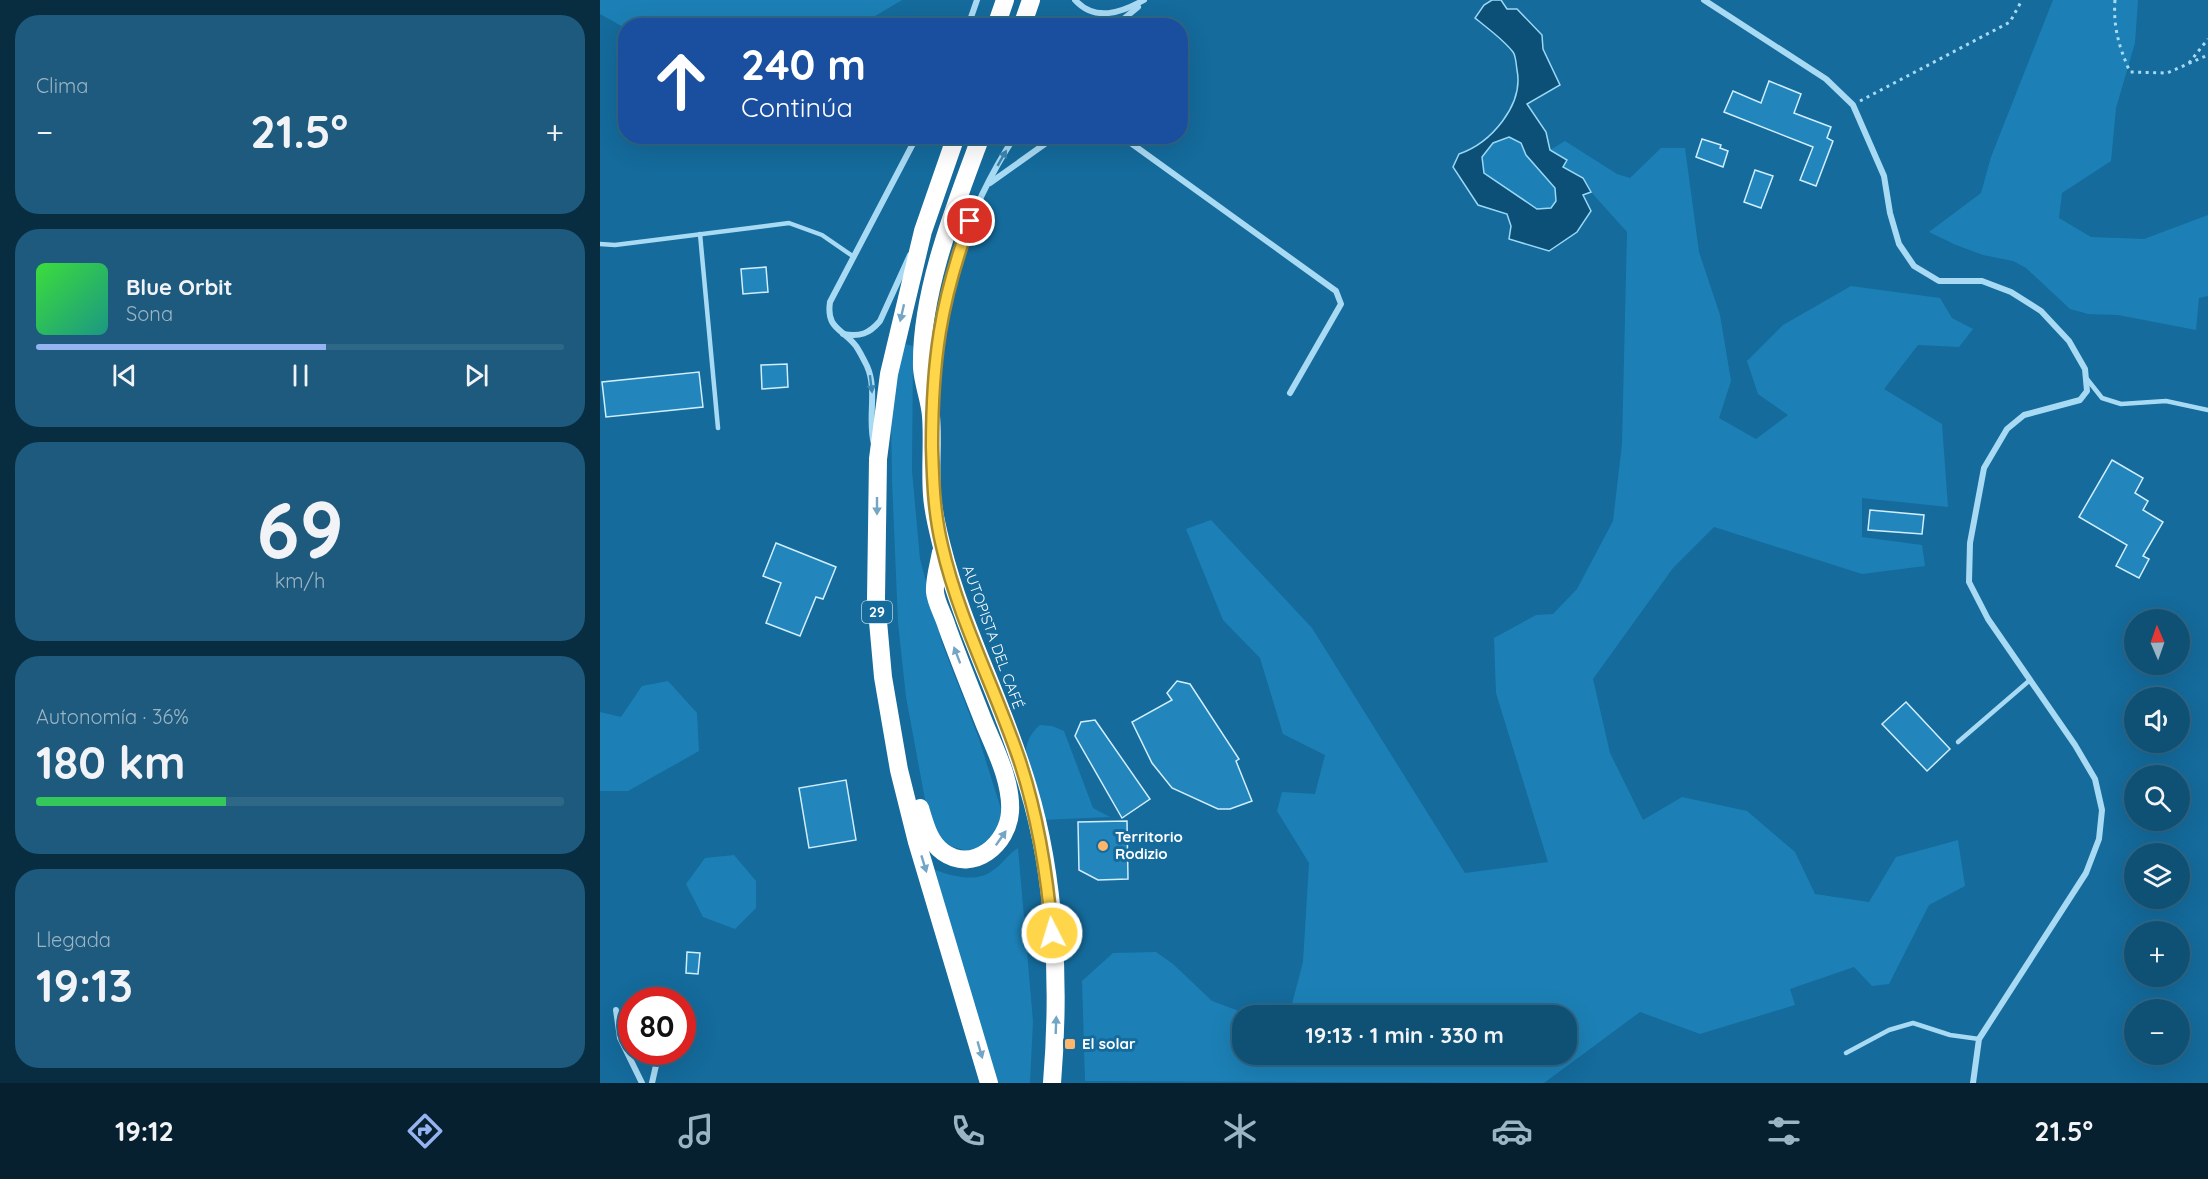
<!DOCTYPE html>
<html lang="es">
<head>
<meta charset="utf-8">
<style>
  body { margin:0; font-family:Quicksand,sans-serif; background:#1d5a7d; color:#f1f3f6; height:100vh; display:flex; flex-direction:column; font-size:22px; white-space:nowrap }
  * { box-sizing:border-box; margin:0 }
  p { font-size:20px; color:#9bb5c5 }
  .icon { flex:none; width:33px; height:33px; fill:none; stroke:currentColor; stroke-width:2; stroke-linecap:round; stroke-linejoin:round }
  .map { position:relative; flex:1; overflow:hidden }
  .side { display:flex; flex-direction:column; gap:15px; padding:15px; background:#082c40; width:600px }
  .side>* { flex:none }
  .guide { position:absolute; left:18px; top:18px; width:570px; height:126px; border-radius:24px; box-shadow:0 6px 24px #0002,0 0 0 2px #2f6787; background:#1a4fa0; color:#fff; overflow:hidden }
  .needle { width:39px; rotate:358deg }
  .controls { position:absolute; left:1524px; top:609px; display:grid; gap:12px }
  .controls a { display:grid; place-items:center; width:66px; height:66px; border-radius:50%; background:#0f5075; box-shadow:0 6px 24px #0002,0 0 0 2px #2f6787; font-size:30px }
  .speed { position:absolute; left:18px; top:987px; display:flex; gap:12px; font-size:30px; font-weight:700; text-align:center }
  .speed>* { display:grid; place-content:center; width:78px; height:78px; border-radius:50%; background:#0f5075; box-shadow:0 6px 24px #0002,0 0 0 2px #2f6787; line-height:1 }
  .speed .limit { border:9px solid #d22; background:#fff; color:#111 }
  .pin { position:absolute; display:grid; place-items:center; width:51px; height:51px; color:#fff; margin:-26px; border:3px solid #fff; border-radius:50%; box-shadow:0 2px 6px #0007 }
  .me { position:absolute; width:66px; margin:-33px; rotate:355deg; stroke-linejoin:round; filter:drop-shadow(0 0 4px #0008) }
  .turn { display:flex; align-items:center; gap:21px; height:126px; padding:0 24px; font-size:27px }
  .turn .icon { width:78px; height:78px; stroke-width:2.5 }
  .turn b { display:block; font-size:42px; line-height:51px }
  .big { font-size:45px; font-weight:700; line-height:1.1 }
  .side .widget { flex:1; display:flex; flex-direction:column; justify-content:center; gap:9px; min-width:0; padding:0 21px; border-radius:24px; background:#1d5a7d }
  .side .dial { align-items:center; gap:0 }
  .dial b { font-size:78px; line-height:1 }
  .song { display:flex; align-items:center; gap:18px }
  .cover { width:72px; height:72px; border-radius:9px; background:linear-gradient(135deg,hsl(120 70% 55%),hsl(170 70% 35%)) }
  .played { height:6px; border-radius:3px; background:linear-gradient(90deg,#95b2f1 55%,#2f6787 55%) }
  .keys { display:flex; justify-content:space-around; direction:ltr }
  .heat { display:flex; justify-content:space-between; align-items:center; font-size:33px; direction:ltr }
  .charge { height:9px; border-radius:4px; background:linear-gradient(90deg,#34c759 36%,#2f6787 0) }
  .trip { position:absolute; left:632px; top:1005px; width:345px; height:60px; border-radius:24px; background:#0f5075; box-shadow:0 6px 24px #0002,0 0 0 2px #2f6787; font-weight:700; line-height:60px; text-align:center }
  .tabs { display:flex; height:96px; justify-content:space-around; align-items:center; background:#06202f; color:#9bb5c5 }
  .tabs .icon { width:42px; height:42px }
  .tabs .selected { color:#95b2f1 }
  .tabs b { font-size:27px; color:#f1f3f6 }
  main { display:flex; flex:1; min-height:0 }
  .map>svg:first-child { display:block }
  .green { fill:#1c80b6 }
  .water { fill:#0c5078; stroke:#9bd8f6; stroke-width:1.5; fill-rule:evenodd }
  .building { fill:#2285bb; stroke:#d1eefd; stroke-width:1.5 }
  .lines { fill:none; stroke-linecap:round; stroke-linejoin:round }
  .path { stroke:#a9daf3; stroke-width:3; stroke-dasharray:3 4.5; stroke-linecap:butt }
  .lane { stroke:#a9daf3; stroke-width:4.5 }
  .street { stroke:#a9daf3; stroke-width:6 }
  .highway { stroke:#fff; stroke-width:18 }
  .oneway { fill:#3987b2 }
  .oneway2 { fill:#72a6c4 }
  .route-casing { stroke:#a68a30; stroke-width:15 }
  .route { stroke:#ffd54a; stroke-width:10 }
  .poi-dot { fill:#ffb66b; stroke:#146b9c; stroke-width:2 }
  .labels { text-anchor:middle; stroke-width:6; stroke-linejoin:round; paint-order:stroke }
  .shield { fill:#146b9c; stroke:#b8d3e1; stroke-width:1.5 }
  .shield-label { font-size:14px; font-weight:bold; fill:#fff }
  .street-label { font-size:15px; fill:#fff; stroke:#146b9c }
  .poi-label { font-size:15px; font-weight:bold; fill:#fff; stroke:#146b9c; text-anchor:start }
</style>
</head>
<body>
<main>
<section class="side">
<div class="widget"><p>Clima</p>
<div class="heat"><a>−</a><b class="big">21.5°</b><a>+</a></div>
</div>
<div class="widget">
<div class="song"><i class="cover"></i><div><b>Blue Orbit</b><p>Sona</p></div></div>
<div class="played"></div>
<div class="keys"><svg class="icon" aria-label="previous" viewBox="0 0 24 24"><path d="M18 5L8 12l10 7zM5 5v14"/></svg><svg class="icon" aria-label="pause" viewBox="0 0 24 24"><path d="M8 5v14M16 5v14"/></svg><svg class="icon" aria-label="next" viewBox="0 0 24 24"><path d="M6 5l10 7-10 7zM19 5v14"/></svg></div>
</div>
<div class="widget dial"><b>69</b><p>km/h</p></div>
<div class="widget"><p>Autonomía · 36%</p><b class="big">180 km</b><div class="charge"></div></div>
<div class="widget"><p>Llegada</p><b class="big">19:13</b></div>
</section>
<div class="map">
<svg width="1608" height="1083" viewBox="0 0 1608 1083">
  <rect width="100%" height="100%" fill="#146b9c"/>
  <g class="green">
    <path d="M0,0H302L260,25L26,26L25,28L0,14Z"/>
    <path d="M1453,0H1538L1535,43L1516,108L1511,161L1462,193L1459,218L1491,237L1544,239L1608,215V296L1599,298L1596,330L1518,315L1488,314L1470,309L1426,268L1413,261L1383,255L1356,245L1329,232L1381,193L1391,157Z"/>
    <path d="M909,137L921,143L926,155L956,188V201L951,208L937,209L884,173L882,157L893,143Z"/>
    <path d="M965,141L1017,174L1030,178L1061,148H1085L1099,252L1120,315L1131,381L1119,418L1156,439L1188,415L1158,394L1147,361L1183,325L1251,286L1340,298L1352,318L1373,329L1359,347L1318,345L1284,389L1342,424L1348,507L1262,498V537L1322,545L1325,566L1262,574L1114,527L1073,568L993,679L1010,753L1043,820L1082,797L1147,811L1195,852L1215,894L1269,902L1296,857L1358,840L1365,886L1329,905L1289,984L1272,986L1254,967L1190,989L1195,1005L1100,1034L1040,1012L944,1083L485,1081L482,981L513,953L556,952L573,964L612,1001L650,1015L642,1016V1054H966V1016L652,1015L692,1004L703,962L709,863L677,811L682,792L715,794L725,755L683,734L660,658L623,620L586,529L611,520L712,628L865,873L948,862L896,693L894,638L936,615L953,614L977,589L1013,521L1022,444L1027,232L991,192L983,178L963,167L967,160L950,150Z"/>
    <path d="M301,343L313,346L312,471L320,559L342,643L379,739L401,809L399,825L385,847L367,851L344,844L329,821L306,697L298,623L292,480L291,414Z"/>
    <path d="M68,681L97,713L99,751L28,791H0V712L21,717L42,686Z"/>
    <path d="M440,725L452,726L464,731L493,808L510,817L441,820C433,790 411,748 440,725Z"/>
    <path d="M418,848L433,1021L430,1083H392L335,870C352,876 376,883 392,871C402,865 408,854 418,848Z"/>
    <path d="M134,855L156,881V908L135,929L103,917L86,884L105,858Z"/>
  </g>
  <path class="water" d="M892,0H901L907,9H917L942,35L943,49L960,85L927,104L946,132L950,150L967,160L963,167L983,178L991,192L983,195L991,211L977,232L949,251L909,239L911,226L907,214L878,205L853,167L859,154C891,143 924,105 917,70C916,64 916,56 913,52C903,39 887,28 875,18L884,5ZM909,137L921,143L926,155L955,188L956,201L951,208L937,209L884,173L882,157L893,143Z"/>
  <g class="building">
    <path d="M1169,81L1201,94L1194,113L1231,127L1227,138L1233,141L1216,186L1200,180L1213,147L1124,112L1133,91L1161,103Z"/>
    <path d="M1102,139L1121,145L1120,148L1128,151L1123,167L1096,157Z"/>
    <path d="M1155,170L1173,176L1161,208L1144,202Z"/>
    <path d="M166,267L168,292L143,294L141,269Z"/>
    <path d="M187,364L188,387L162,389L161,365Z"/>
    <path d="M99,372L103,407L6,417L2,382Z"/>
    <path d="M1512,460L1543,478L1535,493L1548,501L1543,510L1563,522L1543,556L1549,559L1539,578L1516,566L1527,545L1479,517Z"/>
    <path d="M1270,510L1324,515L1322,534L1268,530Z"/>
    <path d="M176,543L236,567L223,599L216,597L200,636L166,623L181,583L163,576Z"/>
    <path d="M577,681L590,684L639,759L636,761L652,801L630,809H618L572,788L552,763L532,722L572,700L567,693Z"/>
    <path d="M1306,702L1350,749L1327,771L1282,724Z"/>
    <path d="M495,720L550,799L522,818L475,736L481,722Z"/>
    <path d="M246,780L256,840L209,848L199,788Z"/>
    <path d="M527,821L528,879L498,880L479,870L478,822Z"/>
    <path d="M87,952L100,953L98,974L86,973Z"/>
  </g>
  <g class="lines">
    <g class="path">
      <path d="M1515,0C1513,27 1519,47 1530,72L1567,73L1608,55"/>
      <path d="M1589,63L1608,39"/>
      <path d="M1260,101L1410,22L1422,0"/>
    </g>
    <g class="lane">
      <path d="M100,234L118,428"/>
      <path d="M0,244L15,245L189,223L222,235L254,257"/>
      <path d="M1487,379L1502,398L1521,404L1566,401L1608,410"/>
      <path d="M1358,742L1430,680"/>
      <path d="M1246,1053L1289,1030L1313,1023L1350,1035L1379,1039"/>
    </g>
    <g class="street">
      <path d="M475,0C495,22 521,13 544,0"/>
      <path d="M1104,0L1226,79L1253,105L1284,176L1290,213L1299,244L1314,266L1339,281H1382L1411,292L1441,311L1469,341L1485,369L1487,391L1480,400L1424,415L1407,429L1384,468L1370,543L1369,582L1388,619L1475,745L1495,779L1502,810L1499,839L1486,873L1379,1039L1373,1083"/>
      <path d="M368,26L377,0"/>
      <path d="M515,26L538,7"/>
      <path d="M521,136L736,291L741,304L690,393"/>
      <path d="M390,183L456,136"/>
      <path d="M243,334C260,337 269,334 280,321L310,255"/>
      <path d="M332,386C337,298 367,210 415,136"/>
      <path d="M274,444C267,419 278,391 267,366C264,360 260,352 256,346C242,328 226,329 230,302L317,136"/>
      <path d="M16,1010L20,1038L42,1083"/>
      <path d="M52,1083L59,1052"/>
    </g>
    <g class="highway">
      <path d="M396,26L405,0"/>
      <path d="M422,26L431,0"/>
      <path d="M356,136L323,231L289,374L278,459L276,599L283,677L299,770L317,842L389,1083"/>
      <path d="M381,136C355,206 320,293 322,368C323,384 330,400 331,416C333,442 330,469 332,495C333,512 338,531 342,547C363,630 404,705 428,787C456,879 460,987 452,1083"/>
      <path d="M320,808C325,824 329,842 343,852C374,874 408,843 410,812C412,783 396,751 385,725C372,692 359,660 347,627C344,616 336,603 335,592C334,580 339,564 341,552"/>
    </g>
  </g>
  <defs><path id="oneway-solid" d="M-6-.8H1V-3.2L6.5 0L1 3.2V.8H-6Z" transform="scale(1.5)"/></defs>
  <g class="oneway">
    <use href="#oneway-solid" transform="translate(402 158) rotate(-60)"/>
    <use href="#oneway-solid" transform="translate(271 384) rotate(83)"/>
  </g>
  <g class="oneway2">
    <use href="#oneway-solid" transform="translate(302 313) rotate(103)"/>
    <use href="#oneway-solid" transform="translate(277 506) rotate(90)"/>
    <use href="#oneway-solid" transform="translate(357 655) rotate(-111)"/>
    <use href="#oneway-solid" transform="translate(401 838) rotate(-55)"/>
    <use href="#oneway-solid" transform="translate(324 864) rotate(73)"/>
    <use href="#oneway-solid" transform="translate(456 1025) rotate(-88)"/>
    <use href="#oneway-solid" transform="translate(380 1050) rotate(74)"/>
  </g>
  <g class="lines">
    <g class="route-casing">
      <path id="route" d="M370,221C340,303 332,361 332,447C333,481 334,513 342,546C359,620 395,688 419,759C438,816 447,873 452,933"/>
    </g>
    <use href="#route" class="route"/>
  </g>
  <g class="poi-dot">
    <circle cx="503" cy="846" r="6"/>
    <rect x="464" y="1038" width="12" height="12" rx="3"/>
  </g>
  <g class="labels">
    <rect class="shield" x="262" y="601" width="30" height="22" rx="4.5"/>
    <g class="shield-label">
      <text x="277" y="617">29</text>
    </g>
    <g class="street-label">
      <text transform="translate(393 637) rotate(70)" y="5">AUTOPISTA DEL CAFÉ</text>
    </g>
    <g class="poi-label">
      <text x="515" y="842">Territorio<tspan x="515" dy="17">Rodizio</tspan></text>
      <text x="482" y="1049">El solar</text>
    </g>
  </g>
</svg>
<div class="controls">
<a><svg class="needle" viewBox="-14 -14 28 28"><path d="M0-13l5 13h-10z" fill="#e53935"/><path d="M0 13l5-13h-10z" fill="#9bb5c5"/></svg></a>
<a><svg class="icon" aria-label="sound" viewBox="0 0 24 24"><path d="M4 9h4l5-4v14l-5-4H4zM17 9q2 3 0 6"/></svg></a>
<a><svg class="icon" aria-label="search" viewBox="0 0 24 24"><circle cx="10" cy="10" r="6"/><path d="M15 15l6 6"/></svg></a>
<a><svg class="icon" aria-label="layers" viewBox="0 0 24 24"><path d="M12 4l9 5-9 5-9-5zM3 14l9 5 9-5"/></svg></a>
<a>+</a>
<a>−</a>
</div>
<div class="speed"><div class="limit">80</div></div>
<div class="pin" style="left:370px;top:221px;background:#d93025"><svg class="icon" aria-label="arrive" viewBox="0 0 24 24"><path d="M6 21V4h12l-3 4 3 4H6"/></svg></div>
<svg class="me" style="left:452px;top:933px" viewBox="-20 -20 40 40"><circle r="17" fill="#ffd54a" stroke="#fff" stroke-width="3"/><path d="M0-11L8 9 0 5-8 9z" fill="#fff"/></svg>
<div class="trip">19:13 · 1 min · 330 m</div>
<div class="guide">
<div class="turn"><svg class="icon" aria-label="ahead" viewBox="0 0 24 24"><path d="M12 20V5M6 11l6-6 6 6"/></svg><div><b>240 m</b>Continúa</div></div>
</div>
</div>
</main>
<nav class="tabs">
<b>19:12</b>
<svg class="icon selected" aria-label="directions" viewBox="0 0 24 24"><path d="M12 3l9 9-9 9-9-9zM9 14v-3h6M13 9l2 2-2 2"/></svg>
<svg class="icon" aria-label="music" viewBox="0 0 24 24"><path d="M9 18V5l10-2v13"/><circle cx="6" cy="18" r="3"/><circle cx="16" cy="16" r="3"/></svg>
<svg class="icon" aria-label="phone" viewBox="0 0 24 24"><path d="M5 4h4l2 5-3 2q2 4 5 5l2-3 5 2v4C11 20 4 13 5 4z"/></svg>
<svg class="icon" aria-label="climate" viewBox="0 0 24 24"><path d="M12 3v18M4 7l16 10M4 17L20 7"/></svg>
<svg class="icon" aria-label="car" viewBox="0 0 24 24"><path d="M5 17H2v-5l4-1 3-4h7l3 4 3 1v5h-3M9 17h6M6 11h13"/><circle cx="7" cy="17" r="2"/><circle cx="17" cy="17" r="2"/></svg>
<svg class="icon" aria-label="filters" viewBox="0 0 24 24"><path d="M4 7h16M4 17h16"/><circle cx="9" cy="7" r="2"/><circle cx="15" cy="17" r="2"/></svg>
<b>21.5°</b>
</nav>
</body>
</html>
